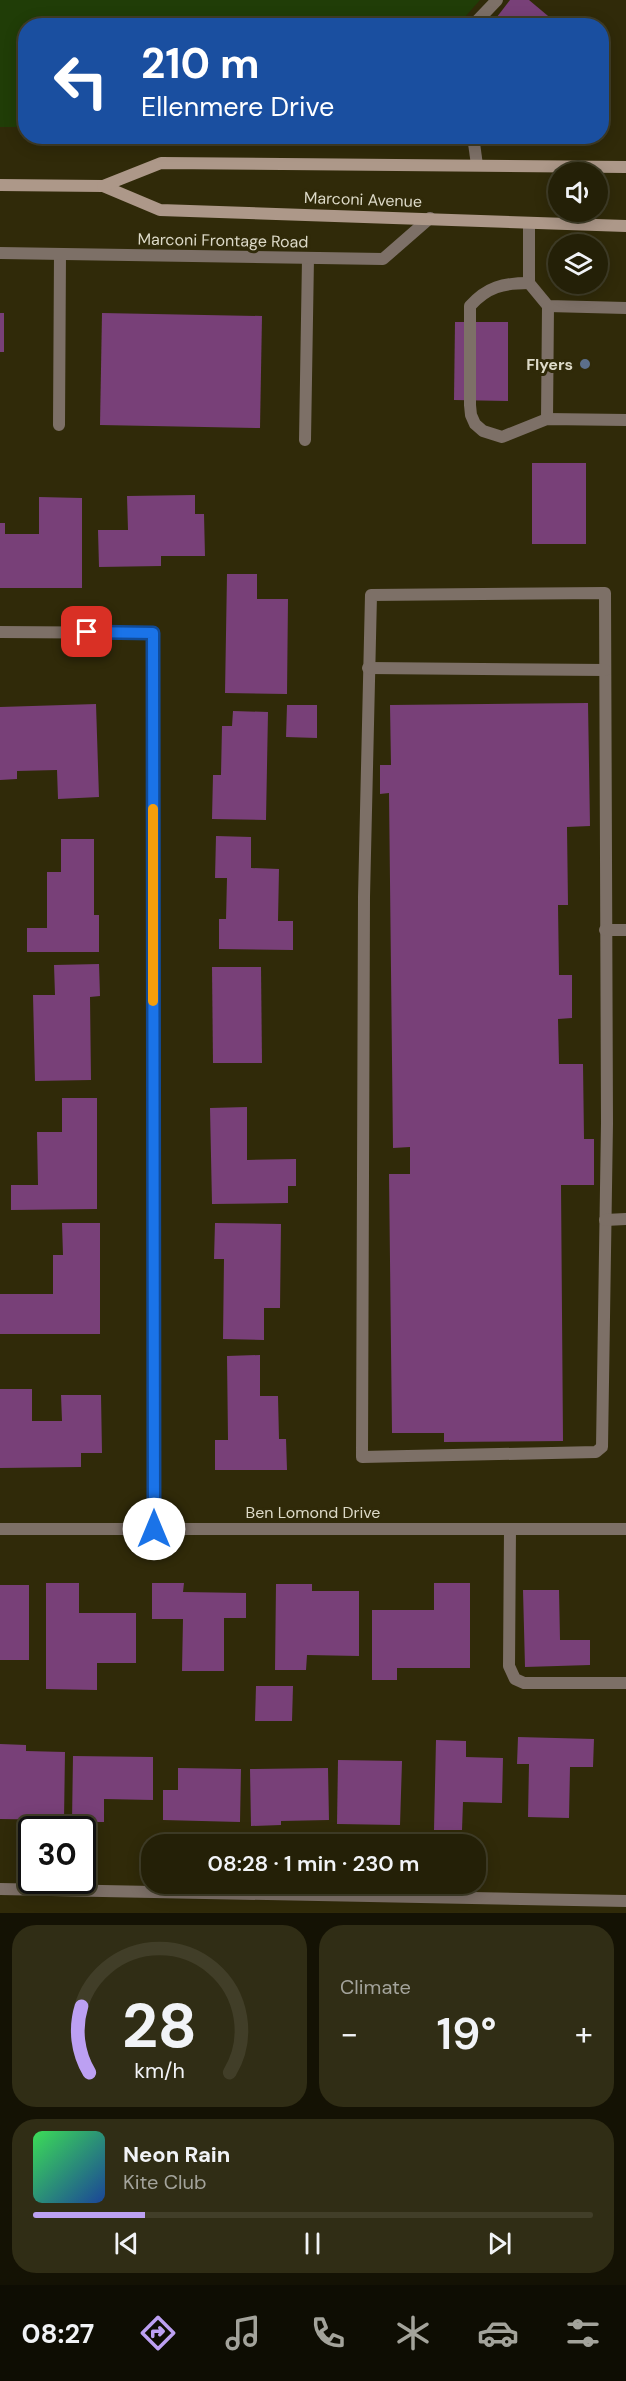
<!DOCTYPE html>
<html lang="en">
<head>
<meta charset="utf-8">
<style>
  body { margin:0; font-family:"DM Sans",sans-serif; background:#302d15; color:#f1f3f6; height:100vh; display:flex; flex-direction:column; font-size:22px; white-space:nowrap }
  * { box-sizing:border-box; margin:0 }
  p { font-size:20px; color:#a3a39b }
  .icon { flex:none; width:33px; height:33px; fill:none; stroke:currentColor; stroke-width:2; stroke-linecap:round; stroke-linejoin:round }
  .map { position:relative; height:1913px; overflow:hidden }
  .drawer { display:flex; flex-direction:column; gap:12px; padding:12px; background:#141204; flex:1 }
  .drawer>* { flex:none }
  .hud { position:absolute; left:18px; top:18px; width:591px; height:126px; border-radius:24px; box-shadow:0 3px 15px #0003,0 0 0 2px #413e28; background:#1a4fa0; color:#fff; overflow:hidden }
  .tools { position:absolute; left:548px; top:162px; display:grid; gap:12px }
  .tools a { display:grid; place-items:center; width:60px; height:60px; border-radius:50%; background:#242007; box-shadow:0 3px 15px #0003,0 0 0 2px #413e28; font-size:30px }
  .speed { position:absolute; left:18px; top:1816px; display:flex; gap:12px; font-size:30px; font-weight:700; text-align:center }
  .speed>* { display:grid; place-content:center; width:78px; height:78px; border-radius:50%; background:#242007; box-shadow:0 3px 15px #0003,0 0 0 2px #413e28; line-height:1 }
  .speed .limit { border:3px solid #111; border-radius:9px; background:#fff; color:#111 }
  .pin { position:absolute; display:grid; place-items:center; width:51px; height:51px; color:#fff; margin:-26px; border-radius:12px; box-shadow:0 3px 9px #0006 }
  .me { position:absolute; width:66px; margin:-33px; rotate:0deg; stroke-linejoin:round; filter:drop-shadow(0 0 4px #0008) }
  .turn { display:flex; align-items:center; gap:21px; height:126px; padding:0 24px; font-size:27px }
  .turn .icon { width:78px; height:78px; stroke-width:2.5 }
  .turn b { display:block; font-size:42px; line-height:51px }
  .big { font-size:45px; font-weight:600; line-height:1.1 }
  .drawer .widget { flex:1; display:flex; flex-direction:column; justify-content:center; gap:9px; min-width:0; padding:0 21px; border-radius:24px; background:#302d15 }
  .drawer .dial { align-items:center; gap:0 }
  .dial svg { height:156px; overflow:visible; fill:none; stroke:#413e28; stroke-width:7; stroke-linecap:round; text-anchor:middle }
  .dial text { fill:#f1f3f6; stroke:none }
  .song { display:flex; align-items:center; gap:18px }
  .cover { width:72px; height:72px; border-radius:9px; background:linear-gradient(135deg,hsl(130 70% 55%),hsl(220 70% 35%)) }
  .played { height:6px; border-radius:3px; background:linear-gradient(90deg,#bca0f2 20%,#413e28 20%) }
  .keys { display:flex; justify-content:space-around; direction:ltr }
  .heat { display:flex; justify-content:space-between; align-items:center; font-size:33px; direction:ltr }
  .drawer .tiles { flex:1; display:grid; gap:12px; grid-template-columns:1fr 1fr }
  .widget:last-child { grid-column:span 2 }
  .trip { position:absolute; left:141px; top:1834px; width:345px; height:60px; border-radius:24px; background:#242007; box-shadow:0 3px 15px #0003,0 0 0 2px #413e28; font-weight:600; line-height:60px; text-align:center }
  .tab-bar { display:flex; height:96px; justify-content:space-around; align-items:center; background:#0e0d03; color:#a3a39b }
  .tab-bar .icon { width:42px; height:42px }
  .tab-bar .active { color:#bca0f2 }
  .tab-bar b { font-size:27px; color:#f1f3f6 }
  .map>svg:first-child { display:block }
  .green { fill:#203d07 }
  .building { fill:#784078 }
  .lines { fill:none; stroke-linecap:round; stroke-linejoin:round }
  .lane { stroke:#7d7067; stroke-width:12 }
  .street { stroke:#7d7067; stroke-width:12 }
  .secondary { stroke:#ad9889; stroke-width:12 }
  .route-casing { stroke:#114b97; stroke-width:15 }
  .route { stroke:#1a73e8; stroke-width:10 }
  .slow { stroke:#f59e0b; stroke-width:10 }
  .service-dot { fill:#5c6f8a; stroke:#302a09; stroke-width:2 }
  .labels { text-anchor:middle; stroke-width:6; stroke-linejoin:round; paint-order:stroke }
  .street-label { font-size:16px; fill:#dddac8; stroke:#302a09 }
  .poi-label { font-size:16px; font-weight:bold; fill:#dddac8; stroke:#302a09; text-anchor:end }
</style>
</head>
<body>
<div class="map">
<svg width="626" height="1913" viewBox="0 0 626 1913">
  <rect width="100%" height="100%" fill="#302a09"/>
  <path class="green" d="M0,0H480L458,25L26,26L25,127H0Z"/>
  <g class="building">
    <path d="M510,0H529L560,26H490Z"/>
    <rect x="0" y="313" width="4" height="39"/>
    <path d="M102,313L262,316L260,428L100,425Z"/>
    <path d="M455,322H508V401L454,400Z"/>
    <rect x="532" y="463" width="54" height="81"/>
    <path d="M195,495V514H204L205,556H161V566L99,567L98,530H128L127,496Z"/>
    <path d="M39,497L82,498V588H0V523H5V534H39Z"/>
    <path d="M227,574H257V599H288L287,694L225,693Z"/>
    <path d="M588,703L590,826L567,827L568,905H558L559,975H572V1018L558,1019L559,1064H583L584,1139H594V1185H561L563,1441L444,1442V1433H392L389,1174H410V1147L393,1148L389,793L380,794V765H391L390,705Z"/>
    <path d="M96,704L99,797L58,799L57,770L17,771V779L0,780V707Z"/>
    <path d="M287,705H317V738L286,737Z"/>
    <path d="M233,711L268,712L266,820L212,819L213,775H221L222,726H232Z"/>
    <path d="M216,836L251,837V868L279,869L278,921H293V950L219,949V919H226L227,878H215Z"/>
    <path d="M61,839H94V915H99V952H27V928H47V872H61Z"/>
    <path d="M99,964L100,996L90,997L91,1080L35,1081L33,995H55L54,965Z"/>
    <path d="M212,967H261L262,1063H213Z"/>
    <path d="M62,1098H97V1209L11,1210V1185H38L37,1132H62Z"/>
    <path d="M247,1107V1160L296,1159V1186H288V1203L212,1204L210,1108Z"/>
    <path d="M62,1223H100V1334H0V1294H53V1255H63Z"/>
    <path d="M215,1223L281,1224L280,1308H264V1340L223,1339L224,1259H214Z"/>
    <path d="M260,1355V1396H278L279,1439H286L287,1470H215V1440H228L227,1356Z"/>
    <path d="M0,1389H32V1421H62L61,1395H101L102,1453H81V1467L0,1468Z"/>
    <path d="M46,1583H79V1613H136V1663H97V1690L46,1689Z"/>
    <path d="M152,1583H184L183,1592L246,1593V1618H224V1671H182L183,1619H152Z"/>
    <path d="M434,1583H470V1668H397V1680H372V1610H434Z"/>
    <path d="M276,1584H312V1591H359V1656L307,1655L306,1670H275Z"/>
    <rect x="0" y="1585" width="29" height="75"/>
    <path d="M523,1590H559L560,1640H590V1665L525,1667Z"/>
    <path d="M256,1686H293L292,1721H255Z"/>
    <path d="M518,1737L594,1739L593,1767H570L569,1818L528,1817L529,1764H517Z"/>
    <path d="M436,1740L466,1741V1757L503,1758L502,1803L463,1802L462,1830H434Z"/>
    <path d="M0,1744L26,1745V1751L65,1752L64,1820L0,1819Z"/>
    <path d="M73,1756L153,1757V1800L104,1799V1822H72Z"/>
    <path d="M338,1760L402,1761L400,1825L337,1824Z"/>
    <path d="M178,1768L241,1769L240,1822L163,1820V1790H178Z"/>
    <path d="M328,1768L329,1820L281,1821V1825L251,1826L250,1769Z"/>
  </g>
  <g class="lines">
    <g class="lane">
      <path d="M476,26L477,21L497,0"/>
      <path d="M473,136L477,165"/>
      <path d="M529,224V283L548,306L626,308"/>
      <path d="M529,283C503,283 487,287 470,306V405L471,415L475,424L483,431L502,437L547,419L626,420"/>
      <path d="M547,419L548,306"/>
      <path d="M59,425L60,254"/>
      <path d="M305,440L308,258"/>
      <path d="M605,593L607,1123L602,1447L596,1452L362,1457L364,897L371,595Z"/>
      <path d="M368,668L605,670"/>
      <path d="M605,930H626"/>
      <path d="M605,1220L626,1219"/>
      <path d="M510,1529L509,1666L515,1679L524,1683H626"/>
    </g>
    <g class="street">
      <path d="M0,253L383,259L430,218"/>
      <path d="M0,632L153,633L154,1529"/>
      <path d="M0,1529H626"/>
      <path d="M0,1889L626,1901"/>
    </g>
    <g class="secondary">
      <path d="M0,185L103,186L160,210L626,226"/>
      <path d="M103,186L161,163L626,167"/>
    </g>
  </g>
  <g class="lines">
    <g class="route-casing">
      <path id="route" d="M87,632L153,633L154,1529"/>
    </g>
    <use href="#route" class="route"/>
    <path class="slow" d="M153,809V1001"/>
  </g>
  <circle class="service-dot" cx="585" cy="364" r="6"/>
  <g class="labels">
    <g class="street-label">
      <text transform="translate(363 199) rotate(2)" y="6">Marconi Avenue</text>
      <text transform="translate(223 240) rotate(1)" y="6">Marconi Frontage Road</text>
      <text x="313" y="1518">Ben Lomond Drive</text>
    </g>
    <g class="poi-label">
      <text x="573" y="370">Flyers</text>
    </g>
  </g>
</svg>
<div class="tools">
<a><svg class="icon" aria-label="sound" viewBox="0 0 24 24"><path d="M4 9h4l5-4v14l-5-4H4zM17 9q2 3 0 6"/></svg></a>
<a><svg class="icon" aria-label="layers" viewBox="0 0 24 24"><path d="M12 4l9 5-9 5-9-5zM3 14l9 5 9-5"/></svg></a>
</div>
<div class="speed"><div class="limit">30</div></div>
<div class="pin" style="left:87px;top:632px;background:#d93025"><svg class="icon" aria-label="arrive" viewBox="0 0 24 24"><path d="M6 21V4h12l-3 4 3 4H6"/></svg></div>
<svg class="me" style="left:154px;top:1529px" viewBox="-20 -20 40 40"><circle r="19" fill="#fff"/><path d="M0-13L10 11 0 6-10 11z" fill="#1a73e8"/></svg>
<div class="trip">08:28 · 1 min · 230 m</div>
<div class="hud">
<div class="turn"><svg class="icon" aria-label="left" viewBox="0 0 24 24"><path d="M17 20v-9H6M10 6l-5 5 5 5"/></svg><div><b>210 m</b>Ellenmere Drive</div></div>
</div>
</div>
<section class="drawer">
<div class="tiles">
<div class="widget dial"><svg viewBox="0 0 100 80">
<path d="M14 69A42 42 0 1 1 86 69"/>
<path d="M14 69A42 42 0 0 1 10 35" stroke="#bca0f2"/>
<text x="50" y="56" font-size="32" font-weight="700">28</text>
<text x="50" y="72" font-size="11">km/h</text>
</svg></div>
<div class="widget"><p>Climate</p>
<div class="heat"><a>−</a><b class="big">19°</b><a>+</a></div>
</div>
<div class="widget">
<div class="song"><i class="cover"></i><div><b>Neon Rain</b><p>Kite Club</p></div></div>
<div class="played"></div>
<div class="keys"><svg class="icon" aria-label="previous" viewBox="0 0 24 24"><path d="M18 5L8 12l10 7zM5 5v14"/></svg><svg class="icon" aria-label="pause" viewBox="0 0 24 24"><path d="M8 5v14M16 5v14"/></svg><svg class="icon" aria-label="next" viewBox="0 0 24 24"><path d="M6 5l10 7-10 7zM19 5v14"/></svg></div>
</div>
</div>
</section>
<nav class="tab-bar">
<b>08:27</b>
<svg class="icon active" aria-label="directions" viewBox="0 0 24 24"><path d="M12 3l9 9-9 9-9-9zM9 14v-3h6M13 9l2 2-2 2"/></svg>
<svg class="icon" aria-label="music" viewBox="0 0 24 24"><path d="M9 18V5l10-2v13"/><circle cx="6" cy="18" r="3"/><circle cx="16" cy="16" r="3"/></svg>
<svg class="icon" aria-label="phone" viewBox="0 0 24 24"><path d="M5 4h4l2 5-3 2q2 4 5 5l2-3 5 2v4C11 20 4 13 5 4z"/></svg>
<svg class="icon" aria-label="climate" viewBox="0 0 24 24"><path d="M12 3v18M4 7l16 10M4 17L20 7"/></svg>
<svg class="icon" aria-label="car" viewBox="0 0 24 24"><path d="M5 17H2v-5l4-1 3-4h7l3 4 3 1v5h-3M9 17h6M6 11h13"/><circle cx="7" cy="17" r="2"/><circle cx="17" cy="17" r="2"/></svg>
<svg class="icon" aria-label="filters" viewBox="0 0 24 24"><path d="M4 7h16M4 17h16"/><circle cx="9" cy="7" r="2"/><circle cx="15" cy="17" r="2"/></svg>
</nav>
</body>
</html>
